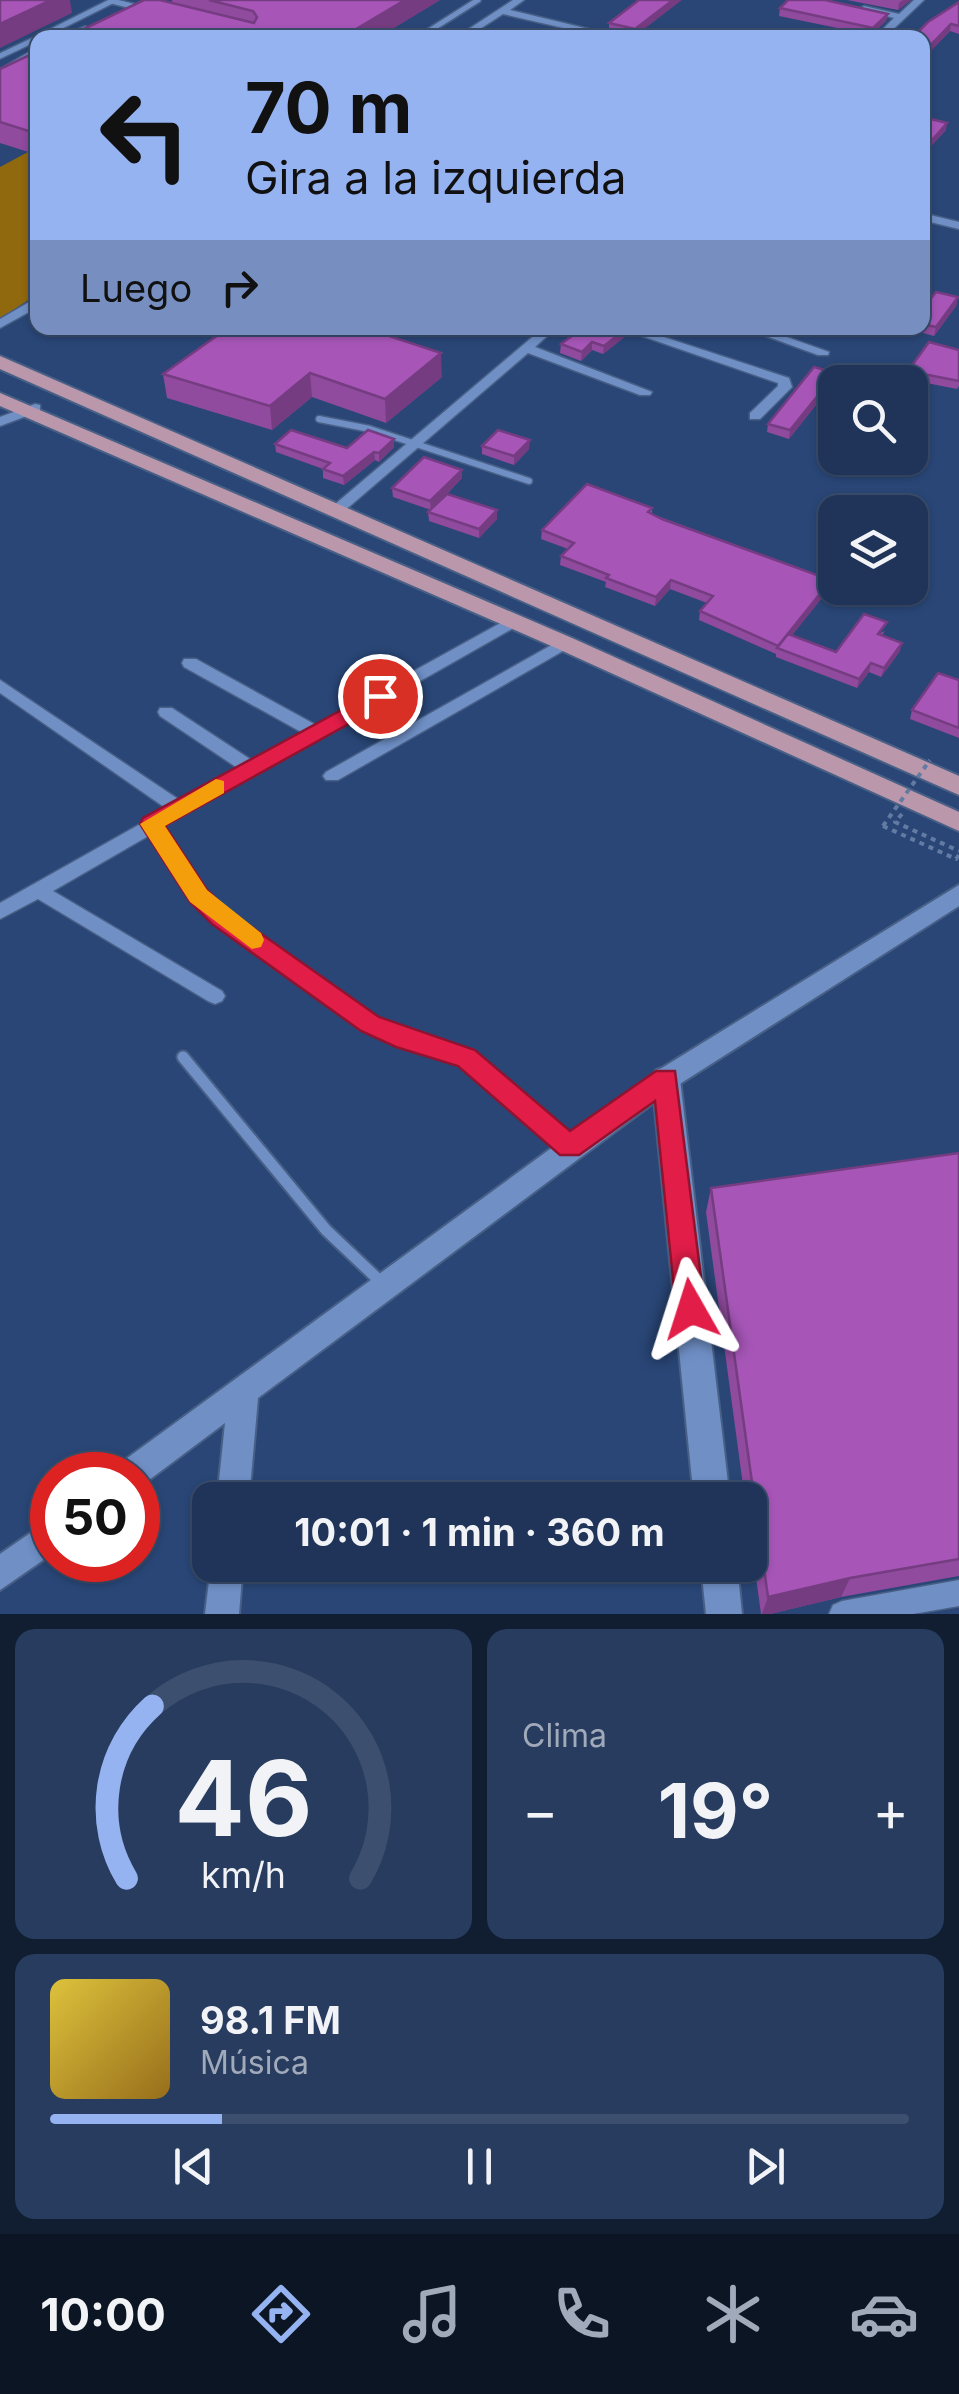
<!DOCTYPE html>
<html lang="es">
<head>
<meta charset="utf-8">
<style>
  body { margin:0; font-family:Inter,sans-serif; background:#273c5e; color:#f1f3f6; height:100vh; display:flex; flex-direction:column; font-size:38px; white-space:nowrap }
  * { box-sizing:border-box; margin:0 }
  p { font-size:32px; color:#a1aaba }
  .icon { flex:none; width:55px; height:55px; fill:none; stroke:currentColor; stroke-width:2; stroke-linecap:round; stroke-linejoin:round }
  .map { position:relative; height:1614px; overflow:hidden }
  .drawer { display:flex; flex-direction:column; gap:15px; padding:15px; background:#111d30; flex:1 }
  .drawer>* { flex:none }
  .banner { position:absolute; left:30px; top:30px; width:900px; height:305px; border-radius:20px; box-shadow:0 2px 8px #0004,0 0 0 2px #3c4f6e; background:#95b2f1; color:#111; overflow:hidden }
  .tools { position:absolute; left:818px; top:365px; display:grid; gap:20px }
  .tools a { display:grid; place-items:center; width:110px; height:110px; border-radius:20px; background:#1f3458; box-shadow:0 2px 8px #0004,0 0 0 2px #3c4f6e; font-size:50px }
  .speed { position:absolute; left:30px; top:1452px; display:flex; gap:20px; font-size:50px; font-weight:700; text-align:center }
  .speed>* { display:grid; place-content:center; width:130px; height:130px; border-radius:50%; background:#1f3458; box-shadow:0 2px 8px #0004,0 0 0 2px #3c4f6e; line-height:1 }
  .speed .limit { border:15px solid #d22; background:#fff; color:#111 }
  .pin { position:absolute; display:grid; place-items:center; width:85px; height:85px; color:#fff; margin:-42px; border:5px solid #fff; border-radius:50%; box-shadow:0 2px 10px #0007 }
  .me { position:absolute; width:110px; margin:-55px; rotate:354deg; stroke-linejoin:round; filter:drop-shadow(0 0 8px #0008) }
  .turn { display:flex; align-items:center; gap:35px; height:210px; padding:0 50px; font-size:45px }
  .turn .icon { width:130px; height:130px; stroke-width:2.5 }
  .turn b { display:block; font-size:70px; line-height:85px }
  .then { display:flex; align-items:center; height:95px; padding:0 50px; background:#0003; gap:20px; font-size:38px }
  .big { font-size:75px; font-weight:700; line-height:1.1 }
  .drawer .card { flex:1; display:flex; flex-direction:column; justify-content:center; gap:15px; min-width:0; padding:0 35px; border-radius:20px; background:#273c5e }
  .drawer .dial { align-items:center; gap:0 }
  .dial svg { height:260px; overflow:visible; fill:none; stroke:#3c4f6e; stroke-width:7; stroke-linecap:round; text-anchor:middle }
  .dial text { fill:#f1f3f6; stroke:none }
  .song { display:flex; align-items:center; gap:30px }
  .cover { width:120px; height:120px; border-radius:15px; background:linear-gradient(135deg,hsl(50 70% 55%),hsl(40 70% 35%)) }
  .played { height:10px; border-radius:5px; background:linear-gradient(90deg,#95b2f1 20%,#3c4f6e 20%) }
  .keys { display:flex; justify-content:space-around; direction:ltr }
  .heat { display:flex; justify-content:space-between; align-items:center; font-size:55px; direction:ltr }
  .drawer .tiles { flex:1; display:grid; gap:15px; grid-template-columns:1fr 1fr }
  .card:last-child { grid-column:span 2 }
  .trip { position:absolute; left:192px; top:1482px; width:575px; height:100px; border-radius:20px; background:#1f3458; box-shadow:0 2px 8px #0004,0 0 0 2px #3c4f6e; font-weight:700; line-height:100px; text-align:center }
  .menu { display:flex; height:160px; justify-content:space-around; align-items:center; background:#0c1523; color:#a1aaba }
  .menu .icon { width:70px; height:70px }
  .menu .current { color:#95b2f1 }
  .menu b { font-size:45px; color:#f1f3f6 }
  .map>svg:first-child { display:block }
  .green { fill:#90680d }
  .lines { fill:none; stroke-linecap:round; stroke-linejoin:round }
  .service-far2-casing { stroke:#486086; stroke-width:8 }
  .service-far1-casing { stroke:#486086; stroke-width:9 }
  .service-casing { stroke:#486086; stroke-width:15 }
  .minor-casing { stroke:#486086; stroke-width:3 }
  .tertiary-casing { stroke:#486086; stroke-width:4 }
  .secondary-casing { stroke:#486086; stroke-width:4 }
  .primary-casing { stroke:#486086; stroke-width:4 }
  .path { stroke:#637ba3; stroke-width:4; stroke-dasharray:5 5; stroke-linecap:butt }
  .service-far2 { stroke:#6f8fc5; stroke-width:5 }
  .service-far1 { stroke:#6f8fc5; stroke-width:6 }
  .service { stroke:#6f8fc5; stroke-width:11 }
  .minor { fill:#6f8fc5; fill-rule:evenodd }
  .tertiary { fill:#6f8fc5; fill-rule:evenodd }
  .secondary { fill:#6f8fc5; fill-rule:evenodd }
  .primary { fill:#bb97ab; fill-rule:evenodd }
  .path-bridge { stroke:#637ba3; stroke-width:4; stroke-dasharray:5 5; stroke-linecap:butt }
  .wall { fill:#904a9e }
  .shaded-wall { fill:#753c81 }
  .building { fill:#a756b8; stroke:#753c81; stroke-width:2.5 }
  .route { fill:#e11d48; stroke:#92132f; stroke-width:2.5 }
  .slow { fill:#f59e0b }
</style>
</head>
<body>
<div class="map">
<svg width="959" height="1614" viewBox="0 0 959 1614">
  <rect width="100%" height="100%" fill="#294676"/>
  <path class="green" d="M28,152L37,155V294L0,319V167Z"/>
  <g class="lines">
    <g class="service-far2-casing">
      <g id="service-far2">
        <path d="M112,1L144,9"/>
        <path d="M38,38L114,0"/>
        <path d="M65,38L85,29"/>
        <path d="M418,38L478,0"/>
        <path d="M0,56L38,38"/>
        <path d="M0,72L38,50"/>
      </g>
    </g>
    <g class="service-far1-casing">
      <path id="service-far1" d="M319,419L370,429L529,481"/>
    </g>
    <g class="service-casing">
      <path id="service" d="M183,1057L326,1230L382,1283"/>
    </g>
    <g class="minor-casing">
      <g id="minor">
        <path d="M513,0H524L510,10L626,38H607L503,14L466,38H455Z"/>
        <path d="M914,0H924L884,38H874L894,18L859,9L864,6L899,14Z"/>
        <path d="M922,213L959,222V229L922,220Z"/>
        <path d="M38,297V307L0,328V319Z"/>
        <path d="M543,328H556L535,347L652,392L650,395H640L528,353L343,512H333V506Z"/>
        <path d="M619,328H636L789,378L792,387L760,419H750V413L778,386V383Z"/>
        <path d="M744,328H761L829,352L828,355H818Z"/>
        <path d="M35,404L40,405V411L0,426V417Z"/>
        <path d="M513,616L519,617L521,621L519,625L163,827L206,891L227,913L377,1018L410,1033L473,1052L577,1141L580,1147L577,1153L570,1156L563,1153L459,1064L398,1046L363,1030L213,923L192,901L150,835L53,891L222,991L225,996L222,1001L215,1004L208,1001L38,899L0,919V903L142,823L145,818L167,809L0,693V680L181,801L239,769L160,716L158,712L160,708H172L253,761L303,733L184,667L182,663L184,659H196L316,725Z"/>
        <path d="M564,638L570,639L572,643L570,647L338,780H326L323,776L326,772Z"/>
        <path d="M959,1580V1606L913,1614H829L833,1605L842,1601Z"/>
      </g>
    </g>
    <g class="tertiary-casing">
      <g id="tertiary">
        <path d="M959,885V906L675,1087L258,1398L249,1500H217L225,1423L141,1486L138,1488V1475H114L119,1464L657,1071Z"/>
        <path d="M52,1518V1554L0,1590V1554Z"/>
        <path d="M211,1565H243L239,1614H205Z"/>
      </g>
    </g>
    <g class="secondary-casing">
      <g id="secondary">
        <path d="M666,1067L676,1070L680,1079L730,1500H694L652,1079L656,1070Z"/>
        <path d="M701,1565H737L742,1614H706Z"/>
      </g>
    </g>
    <g class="primary-casing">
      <g id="primary">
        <path d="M0,356L959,776V795L0,369Z"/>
        <path d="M0,393L572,638L959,812V831L556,648L0,406Z"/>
      </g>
    </g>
    <g class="path">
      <path d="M902,814L895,822L959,851"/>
      <path d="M883,826L956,859L959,855"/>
    </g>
    <use href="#service-far2" class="service-far2"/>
    <use href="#service-far1" class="service-far1"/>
    <use href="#service" class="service"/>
    <use href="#minor" class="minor"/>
    <use href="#tertiary" class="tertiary"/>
    <use href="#secondary" class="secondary"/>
    <use href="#primary" class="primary"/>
    <path class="path-bridge" d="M883,826L930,760"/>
  </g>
  <g class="wall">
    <path d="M172,0H440L377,38H65L172,3Z"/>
    <path d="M639,0L635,36L609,30V23Z"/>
    <path d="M847,0H911L898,10Z"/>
    <path d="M959,2V34L950,31L922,60V38Z"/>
    <path d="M780,8L888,14L886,21L871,35L779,16Z"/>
    <path d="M38,51V155L0,143V69Z"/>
    <path d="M922,114H926L925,118L946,130L931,146L922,144Z"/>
    <path d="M958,297L956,306L934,336L912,330V328H922V310Z"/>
    <path d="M228,328L442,377L386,423L312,397L272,430L167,398L163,374Z"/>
    <path d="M627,335L603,354L592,350L581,361L560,353L561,344Z"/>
    <path d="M959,350V386L957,389L906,379L908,371Z"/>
    <path d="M834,382L789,439L767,432L768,424Z"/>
    <path d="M394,439V447L379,462L375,460L344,485L323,478V469L276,452L275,444L347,448Z"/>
    <path d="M482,446L529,449L514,465L482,454Z"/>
    <path d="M462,470V478L447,494L497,519L479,538L429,521L428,512L431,510L393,497L392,488Z"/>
    <path d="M652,508V514L831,580L829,589L792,635L836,652L885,631L882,635L900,651L881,677L869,672L857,688L776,657V654L699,620L700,611L707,603L670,589L655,606L605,587L606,582L560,565L561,556L568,549L541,539L542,530Z"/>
    <path d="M959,680V738L910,719L912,710Z"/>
    <path d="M959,1153V1576L841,1597L770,1614H761L750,1533V1500H745L706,1212L711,1188Z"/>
  </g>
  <g class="shaded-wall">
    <path d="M51,0H70L72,13L0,48V24Z"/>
    <path d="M405,0H440L377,38H341Z"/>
    <path d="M673,0H682L635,36V29Z"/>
    <path d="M903,0H911L898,10L899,3Z"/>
    <path d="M888,14L886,21L871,35L873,28Z"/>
    <path d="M951,24L950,31L922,60V54Z"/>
    <path d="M947,123L946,130L931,146L933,139Z"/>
    <path d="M958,297L956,306L934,336L936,327Z"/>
    <path d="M628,328L627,335L603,354L604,346Z"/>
    <path d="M592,342V350L581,361L582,352Z"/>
    <path d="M441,353L442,377L386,423L385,399Z"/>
    <path d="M310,373L312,397L272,430L270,406Z"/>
    <path d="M836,373L834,382L789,439L790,430Z"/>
    <path d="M394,439V447L379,462V453Z"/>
    <path d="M530,440L529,449L514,465V456Z"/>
    <path d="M374,452L375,460L344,485L343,476Z"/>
    <path d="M462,470V478L431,510L430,501Z"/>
    <path d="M497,510V519L479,538V529Z"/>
    <path d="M671,580L670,589L655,606L656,597Z"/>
    <path d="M831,580L829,589L781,649L778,646Z"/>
    <path d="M902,643L900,651L881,677L884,668Z"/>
    <path d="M871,663L869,672L857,688L859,679Z"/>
    <path d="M850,1578L841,1597L770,1614H762L768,1597Z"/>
  </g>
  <g class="building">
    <path d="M0,0H51L0,24Z"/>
    <path d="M144,0H160L254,23L257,17L253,11L209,0H405L341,38H65Z"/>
    <path d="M639,0H673L635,29L609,23Z"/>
    <path d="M788,0H825L888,14L873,28L780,8Z"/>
    <path d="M959,2V26L951,24L922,54V38H912L928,22Z"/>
    <path d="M38,51V134L0,122V69Z"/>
    <path d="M922,114H926L923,117L947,123L933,139L922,136Z"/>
    <path d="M936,292L958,297L936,327L922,324V310Z"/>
    <path d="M228,328H365L441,353L385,399L310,373L270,406L163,374Z"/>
    <path d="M583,328H627L604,346L592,342L582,352L561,344Z"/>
    <path d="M929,342L959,350V381L908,371Z"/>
    <path d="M814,367L836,373L790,430L768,424Z"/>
    <path d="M291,430L347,448L368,430L394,439L379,453L374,452L343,476L323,469L330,463L275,444Z"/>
    <path d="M498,430L530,440L514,456L482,446Z"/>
    <path d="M424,457L462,470L430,501L392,488Z"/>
    <path d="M587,484L652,508L648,512L662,519L831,580L778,646L700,611L713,596L671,580L656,597L606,578L609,575L561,556L574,543L542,530Z"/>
    <path d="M447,494L497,510L479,529L428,512Z"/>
    <path d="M864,614L887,622L878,634L902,643L884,668L871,663L859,679L777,648L788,634L836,652Z"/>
    <path d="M938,673L959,680V728L912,710Z"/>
    <path d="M959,1153V1559L850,1578L768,1597L711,1188Z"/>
  </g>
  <path class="route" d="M380,689L391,696L388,702L165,826L207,890L229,911L379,1017L475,1050L570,1131L656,1071H675L705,1309L701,1318L691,1322L680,1318L676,1309L655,1101L579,1155H560L458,1066L396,1047L361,1031L212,924L190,902L140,824L143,818Z"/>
  <path class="slow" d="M216,779L224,781V793L165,826L207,890L261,933L264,940L261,947L252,949L190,902L140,824Z"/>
</svg>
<div class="tools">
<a><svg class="icon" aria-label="search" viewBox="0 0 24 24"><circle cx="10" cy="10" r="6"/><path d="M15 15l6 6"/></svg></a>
<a><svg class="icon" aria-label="layers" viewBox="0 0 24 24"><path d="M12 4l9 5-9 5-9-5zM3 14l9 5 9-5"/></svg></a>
</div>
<div class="speed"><div class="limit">50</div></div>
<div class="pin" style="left:380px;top:696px;background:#d93025"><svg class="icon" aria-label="arrive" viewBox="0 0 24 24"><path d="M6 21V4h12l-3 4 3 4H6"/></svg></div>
<svg class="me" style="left:691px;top:1309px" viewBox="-20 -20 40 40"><path d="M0-17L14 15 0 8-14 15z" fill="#e11d48" stroke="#fff" stroke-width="4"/></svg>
<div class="trip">10:01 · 1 min · 360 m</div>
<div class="banner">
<div class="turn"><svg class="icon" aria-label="left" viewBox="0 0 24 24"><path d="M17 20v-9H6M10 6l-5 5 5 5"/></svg><div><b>70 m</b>Gira a la izquierda</div></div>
<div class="then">Luego<svg class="icon" aria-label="right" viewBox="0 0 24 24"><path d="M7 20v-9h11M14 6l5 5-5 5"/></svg></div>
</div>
</div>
<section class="drawer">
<div class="tiles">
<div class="card dial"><svg viewBox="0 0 100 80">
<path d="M14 69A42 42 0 1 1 86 69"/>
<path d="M14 69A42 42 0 0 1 22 16" stroke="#95b2f1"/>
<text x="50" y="56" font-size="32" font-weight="700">46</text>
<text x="50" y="72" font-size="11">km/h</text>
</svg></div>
<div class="card"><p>Clima</p>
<div class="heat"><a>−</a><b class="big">19°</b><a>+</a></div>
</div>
<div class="card">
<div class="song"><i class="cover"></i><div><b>98.1 FM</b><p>Música</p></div></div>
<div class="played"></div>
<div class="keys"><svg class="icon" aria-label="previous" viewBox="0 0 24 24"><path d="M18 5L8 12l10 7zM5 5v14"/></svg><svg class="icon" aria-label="pause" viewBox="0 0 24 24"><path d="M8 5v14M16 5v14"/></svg><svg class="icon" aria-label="next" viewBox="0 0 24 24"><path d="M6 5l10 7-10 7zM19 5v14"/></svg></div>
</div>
</div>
</section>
<nav class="menu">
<b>10:00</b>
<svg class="icon current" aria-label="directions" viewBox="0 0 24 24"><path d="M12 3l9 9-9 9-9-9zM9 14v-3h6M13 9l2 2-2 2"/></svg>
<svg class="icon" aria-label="music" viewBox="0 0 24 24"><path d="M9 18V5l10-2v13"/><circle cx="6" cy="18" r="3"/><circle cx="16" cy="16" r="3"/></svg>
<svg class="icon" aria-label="phone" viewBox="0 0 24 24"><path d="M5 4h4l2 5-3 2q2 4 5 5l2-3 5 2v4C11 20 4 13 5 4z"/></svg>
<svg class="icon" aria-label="climate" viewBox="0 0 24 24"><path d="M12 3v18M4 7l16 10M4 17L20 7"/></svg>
<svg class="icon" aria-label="car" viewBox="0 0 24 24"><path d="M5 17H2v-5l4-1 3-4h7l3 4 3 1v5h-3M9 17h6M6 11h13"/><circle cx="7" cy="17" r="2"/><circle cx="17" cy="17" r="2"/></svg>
</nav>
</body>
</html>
